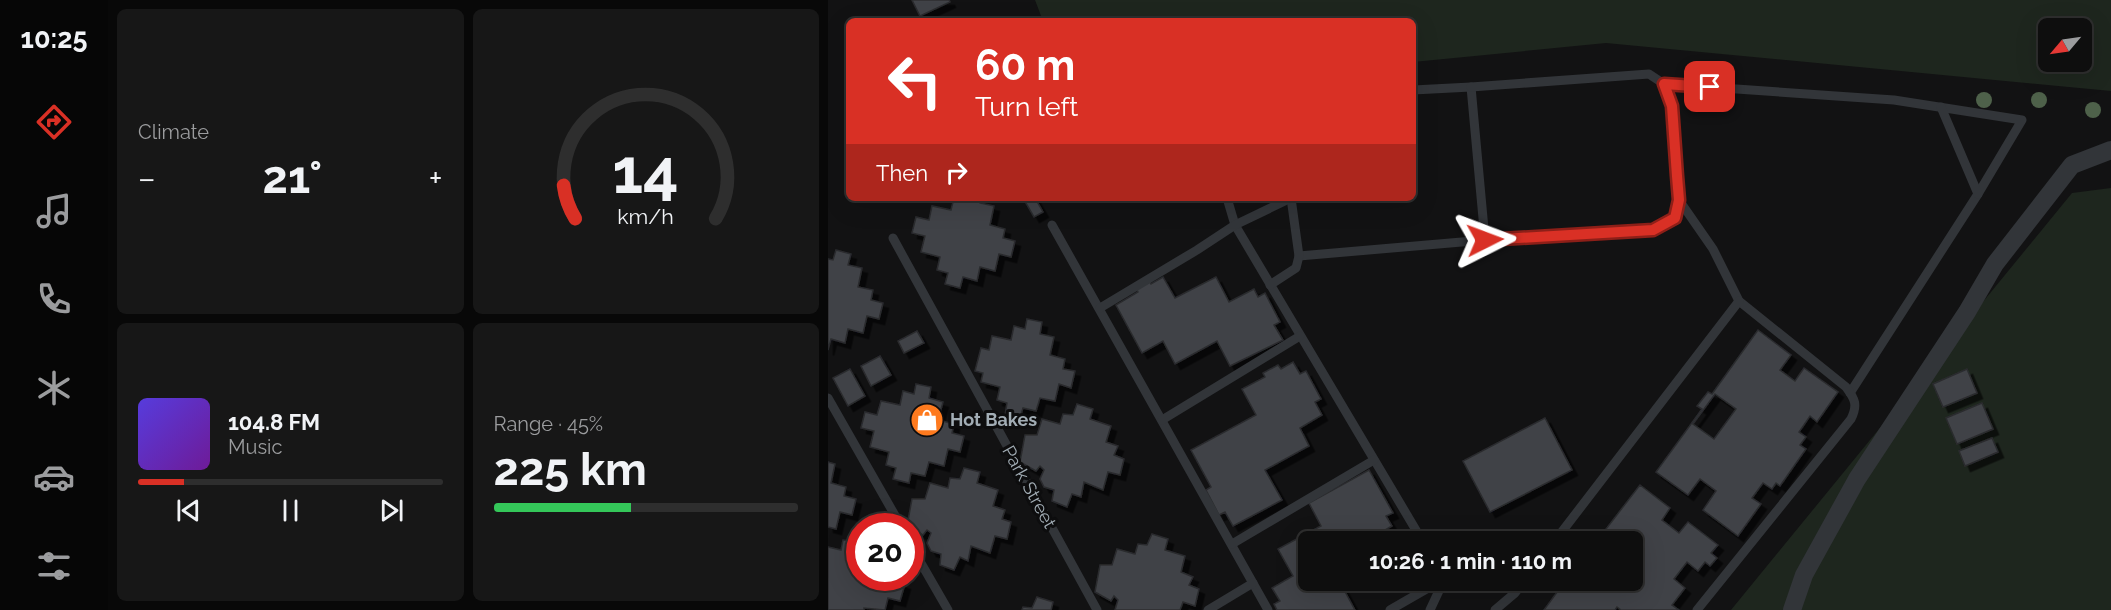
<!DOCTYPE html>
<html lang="en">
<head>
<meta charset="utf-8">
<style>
  body { margin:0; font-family:Raleway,sans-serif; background:#171717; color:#f1f3f6; height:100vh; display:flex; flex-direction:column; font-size:22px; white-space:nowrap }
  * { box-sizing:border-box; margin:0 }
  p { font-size:20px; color:#9b9c9e }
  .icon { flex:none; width:33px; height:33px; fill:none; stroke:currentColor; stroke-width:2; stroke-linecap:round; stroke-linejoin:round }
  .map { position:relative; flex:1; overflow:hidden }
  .panel { display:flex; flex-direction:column; gap:9px; padding:9px; background:#080808; width:720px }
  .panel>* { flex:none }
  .banner { position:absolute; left:18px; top:18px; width:570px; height:183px; border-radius:9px; box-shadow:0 6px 24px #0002,0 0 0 2px #2e2e2e; background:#d93025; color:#fff; overflow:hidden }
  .needle { width:39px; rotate:241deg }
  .buttons { position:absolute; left:1210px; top:18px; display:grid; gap:12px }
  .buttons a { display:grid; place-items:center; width:54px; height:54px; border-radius:9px; background:#0e0e0e; box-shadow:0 6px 24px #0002,0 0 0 2px #2e2e2e; font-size:30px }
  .speed { position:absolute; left:18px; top:513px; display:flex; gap:12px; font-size:30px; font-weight:700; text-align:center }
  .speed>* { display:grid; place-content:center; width:78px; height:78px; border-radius:50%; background:#0e0e0e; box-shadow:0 6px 24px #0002,0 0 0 2px #2e2e2e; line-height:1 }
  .speed .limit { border:9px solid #d22; background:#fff; color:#111 }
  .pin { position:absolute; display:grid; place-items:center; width:51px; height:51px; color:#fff; margin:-26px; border-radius:12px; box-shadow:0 3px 9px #0006 }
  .me { position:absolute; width:66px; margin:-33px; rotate:87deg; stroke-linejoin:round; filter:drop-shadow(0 0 4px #0008) }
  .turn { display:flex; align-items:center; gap:21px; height:126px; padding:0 30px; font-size:27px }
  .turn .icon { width:78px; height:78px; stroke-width:2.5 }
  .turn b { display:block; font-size:42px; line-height:51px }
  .then { display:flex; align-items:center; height:57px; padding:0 30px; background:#0003; gap:12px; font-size:22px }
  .big { font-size:45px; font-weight:700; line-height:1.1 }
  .panel .widget { flex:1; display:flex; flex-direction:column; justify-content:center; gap:9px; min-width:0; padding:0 21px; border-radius:9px; background:#171717 }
  .panel .dial { align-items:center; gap:0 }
  .dial svg { height:156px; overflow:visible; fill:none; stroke:#2e2e2e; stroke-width:7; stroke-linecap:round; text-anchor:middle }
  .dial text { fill:#f1f3f6; stroke:none }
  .song { display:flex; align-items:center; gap:18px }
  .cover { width:72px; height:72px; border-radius:9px; background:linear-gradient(135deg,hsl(250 70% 55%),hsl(280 70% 35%)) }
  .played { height:6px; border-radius:3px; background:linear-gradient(90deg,#d93025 15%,#2e2e2e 15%) }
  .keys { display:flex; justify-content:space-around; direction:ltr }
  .heat { display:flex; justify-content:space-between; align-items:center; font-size:33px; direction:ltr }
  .charge { height:9px; border-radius:4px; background:linear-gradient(90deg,#34c759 45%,#2e2e2e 0) }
  .panel .tiles { flex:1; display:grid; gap:9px; grid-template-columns:repeat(2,1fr) }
  .trip { position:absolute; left:470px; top:531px; width:345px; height:60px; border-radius:9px; background:#0e0e0e; box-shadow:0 6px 24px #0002,0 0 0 2px #2e2e2e; font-weight:700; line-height:60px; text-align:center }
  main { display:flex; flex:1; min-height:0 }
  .tabs { display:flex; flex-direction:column; width:108px; justify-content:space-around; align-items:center; background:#060606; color:#9b9c9e }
  .tabs .icon { width:42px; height:42px }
  .tabs .active { color:#d93025 }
  .tabs b { font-size:27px; color:#f1f3f6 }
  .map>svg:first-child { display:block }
  .green { fill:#1e261e; fill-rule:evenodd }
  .building { fill:#404346; stroke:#2b2c2f; stroke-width:1.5; fill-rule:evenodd; filter:url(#shadow) }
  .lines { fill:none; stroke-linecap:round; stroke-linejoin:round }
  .service { stroke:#323539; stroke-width:9 }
  .minor { stroke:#323539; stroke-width:18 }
  .tree { fill:#4e614a }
  .route-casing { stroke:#8d1f18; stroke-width:15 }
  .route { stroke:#d93025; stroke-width:10 }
  .labels { text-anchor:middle; stroke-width:6; stroke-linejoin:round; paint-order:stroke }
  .poi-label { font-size:18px; font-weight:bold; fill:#a2adb5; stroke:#0d0d0e; text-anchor:start }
  .street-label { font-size:18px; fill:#a2adb5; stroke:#0d0d0e }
</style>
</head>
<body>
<main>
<nav class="tabs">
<b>10:25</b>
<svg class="icon active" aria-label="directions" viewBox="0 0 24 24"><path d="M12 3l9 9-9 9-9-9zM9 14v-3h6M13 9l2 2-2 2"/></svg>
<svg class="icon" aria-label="music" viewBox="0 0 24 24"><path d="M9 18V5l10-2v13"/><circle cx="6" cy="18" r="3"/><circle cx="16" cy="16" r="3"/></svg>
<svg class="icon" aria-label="phone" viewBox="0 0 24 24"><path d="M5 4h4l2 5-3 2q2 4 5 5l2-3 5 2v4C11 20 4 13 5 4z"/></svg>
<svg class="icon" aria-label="climate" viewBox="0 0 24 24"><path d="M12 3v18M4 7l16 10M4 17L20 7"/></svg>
<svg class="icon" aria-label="car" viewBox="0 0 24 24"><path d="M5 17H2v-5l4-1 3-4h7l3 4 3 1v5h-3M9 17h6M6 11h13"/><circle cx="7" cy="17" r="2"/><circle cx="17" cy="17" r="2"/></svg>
<svg class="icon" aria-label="filters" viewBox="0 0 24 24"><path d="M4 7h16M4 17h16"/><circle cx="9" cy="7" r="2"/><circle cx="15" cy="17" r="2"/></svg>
</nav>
<section class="panel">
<div class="tiles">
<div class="widget"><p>Climate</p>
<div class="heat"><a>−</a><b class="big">21°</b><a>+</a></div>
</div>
<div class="widget dial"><svg viewBox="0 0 100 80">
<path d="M14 69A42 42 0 1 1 86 69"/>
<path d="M14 69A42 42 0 0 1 8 52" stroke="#d93025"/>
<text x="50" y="56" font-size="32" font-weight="700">14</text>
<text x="50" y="72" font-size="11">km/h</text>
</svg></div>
<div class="widget">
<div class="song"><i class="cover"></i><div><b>104.8 FM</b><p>Music</p></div></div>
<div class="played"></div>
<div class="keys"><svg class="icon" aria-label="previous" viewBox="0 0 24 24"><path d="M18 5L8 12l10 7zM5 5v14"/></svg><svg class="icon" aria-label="pause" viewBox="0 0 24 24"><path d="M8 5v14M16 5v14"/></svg><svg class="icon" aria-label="next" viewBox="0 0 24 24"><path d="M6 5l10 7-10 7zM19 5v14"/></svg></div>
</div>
<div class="widget"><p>Range · 45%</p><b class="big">225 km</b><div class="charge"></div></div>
</div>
</section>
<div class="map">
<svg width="1283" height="610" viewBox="0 0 1283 610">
  <defs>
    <filter id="shadow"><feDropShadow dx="5.5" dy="5.5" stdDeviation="0" flood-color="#0009"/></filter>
  </defs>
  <rect width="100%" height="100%" fill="#121213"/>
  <g class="green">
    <path d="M207,0H1283V91L778,43L585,62V21H215ZM1221,28H1254V62H1221Z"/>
    <path d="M1283,188V610H903L1244,193Z"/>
  </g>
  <g class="building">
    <path d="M84,0H121L122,2L92,16Z"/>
    <path d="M126,198H153L152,203L166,206L162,225L177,229L175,238L187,241L183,257L171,254L167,271L152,267L149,281L135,277L132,288L117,284L120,273L109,270L112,257L93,252L97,236L84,233L88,217L101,220L104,206L123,210Z"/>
    <path d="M195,198H207L215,212L206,217Z"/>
    <path d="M8,250L23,254L20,265L34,268L30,287L45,290L43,300L55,303L51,319L39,316L35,333L20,329L17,343L3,339L0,350V259L5,260Z"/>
    <path d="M335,277L347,298L388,277L401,302L426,289L430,297L437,293L452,322L446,325L455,340L402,366L389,341L347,364L335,341L314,353L288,305L310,292L308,288L321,280L323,284Z"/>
    <path d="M199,319L214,322L212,334L226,337L222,355L237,359L235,369L247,371L243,388L231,384L227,401L212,398L208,411L195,408L192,418L177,415L179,403L169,400L172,387L153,382L155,373L147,371L153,348L161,350L164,336L183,340L186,326L197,329Z"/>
    <path d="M930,330L963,355L952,370L967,381L976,368L1010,392L989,422L982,416L971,432L978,437L972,445L978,449L952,486L948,483L944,489L935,483L924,498L933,504L910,536L875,510L888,491L872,479L860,495L828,472L874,409L869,406L880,392L884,394ZM887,394L908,409L886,439L865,424Z"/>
    <path d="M89,331L96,343L76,353L70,341Z"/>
    <path d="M52,356L63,375L43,386L33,366Z"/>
    <path d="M465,362L472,374L478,371L493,399L487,402L494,415L472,428L481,446L437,470L454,500L405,526L397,512L391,515L378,490L383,487L363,450L428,415L414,389L437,377L435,373L450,365L453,369Z"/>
    <path d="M22,369L37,396L20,406L5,378Z"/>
    <path d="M1139,369L1149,393L1115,407L1105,384Z"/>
    <path d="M88,384L103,387L101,398L115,402L110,420L126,424L124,433L136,436L132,452L120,449L116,466L101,462L97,476L83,473L81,483L65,479L68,468L58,465L61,452L42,447L46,431L33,428L37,412L49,415L53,401L72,405L75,391L86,394Z"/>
    <path d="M1154,403L1165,429L1129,444L1118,418Z"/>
    <path d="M249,404L265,409L262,419L283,426L278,442L290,446L286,455L296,459L292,475L280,472L275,490L256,482L253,497L244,494L239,507L224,501L226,490L216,487L212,479L216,470L212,466L208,471L192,462L197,435H209L214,419L232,424L235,414L245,415Z"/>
    <path d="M717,418L744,470L662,512L635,461Z"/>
    <path d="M1164,438L1170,452L1137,466L1131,451Z"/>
    <path d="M0,462L7,464L3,483L18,487L16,496L28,499L24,515L12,512L8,529L0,527Z"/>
    <path d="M136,468L152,472L149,483L170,490L165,506L177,510L174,519L183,522L179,539L167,536L162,553L143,546L140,561L132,557L126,570L112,565L113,554L103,551L99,543L103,533L99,530L95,535L79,526L84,499H97L102,483L120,488L122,478L132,479Z"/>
    <path d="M541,470L565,513L558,516L564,526L550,534L554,542H480V580H524L514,586L527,610H449L446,604L452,601L444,588L465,576L450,549L493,526L481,503Z"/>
    <path d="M812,485L842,508L834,520L851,533L860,522L890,545L883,553L889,558L882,566L877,562L870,571L859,562L846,579L857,588L844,605L851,610H793L789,607L787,610H716L738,580H804V542H768Z"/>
    <path d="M30,530H32V578H68L67,581L77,584L72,601L60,598L57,610L36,608V610H0V547L13,550L15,540L25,541Z"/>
    <path d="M324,534L340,539L337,550L357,556L353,572L365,577L361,585L371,589L367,606L355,602L352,610H287L290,600L286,596L283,601L267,592L272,565H284L289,549L307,554L310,544L319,545Z"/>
    <path d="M209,597L225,602L223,610H194L195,607L204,608Z"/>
  </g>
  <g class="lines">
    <g class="service">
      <path d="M836,84L1066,100L1194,120L1150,194L1022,393"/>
      <path d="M585,90L643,87L657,240"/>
      <path d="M1113,107L1150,194"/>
      <path d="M399,198L407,225L595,542"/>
      <path d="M851,200L885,249L911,301L1018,387C1027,399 1030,405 1023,419L869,610"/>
      <path d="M224,225L440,610"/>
      <path d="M65,238L269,610"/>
      <path d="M471,256L657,240L825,230L847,218L851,200L844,106L836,84L821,74L643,87"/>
      <path d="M442,285L468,268L471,256L463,198"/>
      <path d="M272,308L369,250L407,225L463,198"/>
      <path d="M0,398L73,526"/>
      <path d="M334,420L472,336"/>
      <path d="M726,542L911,301"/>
      <path d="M82,544L120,610"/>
      <path d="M404,544L546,460"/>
      <path d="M380,610L425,583"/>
      <path d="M562,610L614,580"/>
      <path d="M602,610L616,580"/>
      <path d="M667,610L687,593L697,580"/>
    </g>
    <path class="minor" d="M964,610L976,575L1029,479L1139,312L1167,264L1244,165L1283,150"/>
  </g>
  <g class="tree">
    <circle cx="1156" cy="100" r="8"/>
    <circle cx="1211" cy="100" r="8"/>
    <circle cx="1265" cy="110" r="8"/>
  </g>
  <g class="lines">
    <g class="route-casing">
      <path id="route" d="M657,240L825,230L847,218L851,200L849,176L844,106L836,84L882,87"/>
    </g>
    <use href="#route" class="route"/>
  </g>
  <defs>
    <g id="shop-disc" transform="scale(1.725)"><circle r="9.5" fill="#fe7a1e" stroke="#0d0d0e"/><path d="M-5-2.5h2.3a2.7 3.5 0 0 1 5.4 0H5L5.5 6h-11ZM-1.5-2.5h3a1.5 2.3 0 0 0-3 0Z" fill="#fff"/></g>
  </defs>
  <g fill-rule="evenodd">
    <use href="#shop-disc" x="99" y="420"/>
  </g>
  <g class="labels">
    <g class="poi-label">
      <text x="122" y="426">Hot Bakes</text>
    </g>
    <g class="street-label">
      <text transform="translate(201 487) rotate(61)" y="6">Park Street</text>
    </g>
  </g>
</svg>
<div class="buttons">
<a><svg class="needle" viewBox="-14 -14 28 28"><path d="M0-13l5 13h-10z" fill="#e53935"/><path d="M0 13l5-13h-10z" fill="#9b9c9e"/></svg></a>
</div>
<div class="speed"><div class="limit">20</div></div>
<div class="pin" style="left:882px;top:87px;background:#d93025"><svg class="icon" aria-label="arrive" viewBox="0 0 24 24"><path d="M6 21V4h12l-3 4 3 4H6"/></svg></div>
<svg class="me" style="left:657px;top:240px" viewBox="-20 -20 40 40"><path d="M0-17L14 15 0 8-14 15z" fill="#d93025" stroke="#fff" stroke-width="4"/></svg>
<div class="trip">10:26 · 1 min · 110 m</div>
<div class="banner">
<div class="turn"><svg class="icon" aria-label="left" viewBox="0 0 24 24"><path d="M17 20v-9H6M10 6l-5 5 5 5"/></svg><div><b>60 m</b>Turn left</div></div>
<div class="then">Then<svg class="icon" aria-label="right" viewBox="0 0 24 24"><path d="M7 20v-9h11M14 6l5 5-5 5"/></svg></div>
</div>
</div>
</main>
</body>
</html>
